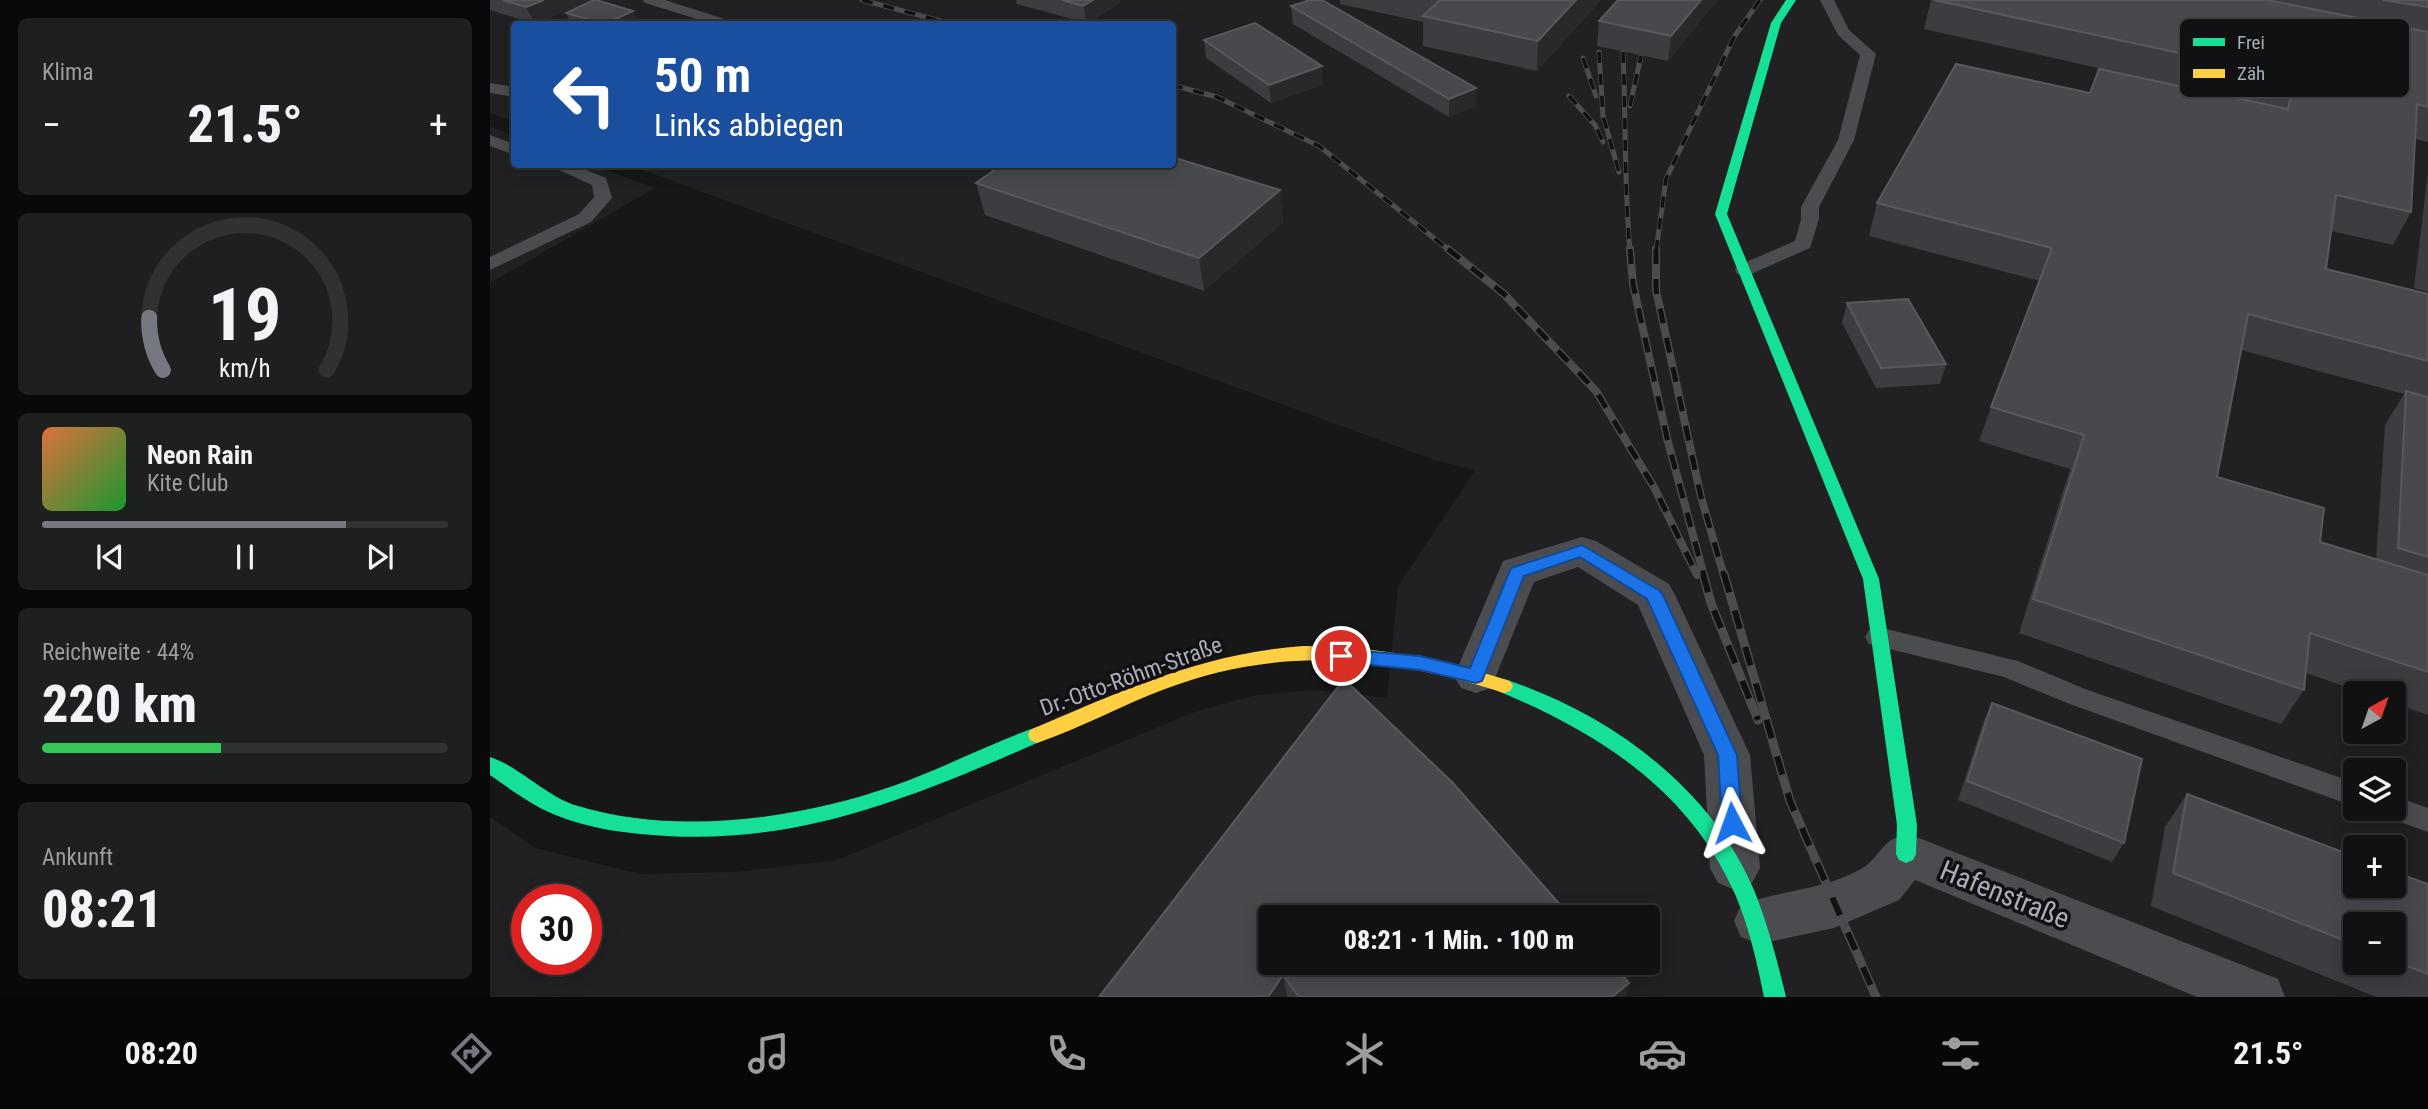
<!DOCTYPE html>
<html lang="de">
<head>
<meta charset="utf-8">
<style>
  body { margin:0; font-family:"Roboto Condensed",sans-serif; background:#1e1f1f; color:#f1f3f6; height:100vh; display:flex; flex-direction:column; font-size:26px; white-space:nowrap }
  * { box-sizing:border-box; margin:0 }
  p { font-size:23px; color:#9c9d9f }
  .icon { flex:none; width:38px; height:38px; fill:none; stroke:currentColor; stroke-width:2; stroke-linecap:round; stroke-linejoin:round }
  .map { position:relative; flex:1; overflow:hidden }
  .side { display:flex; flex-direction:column; gap:18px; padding:18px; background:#090909; width:490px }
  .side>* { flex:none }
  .banner { position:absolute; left:21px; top:21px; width:665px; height:147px; border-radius:7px; box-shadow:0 4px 18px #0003,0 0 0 2px #303131; background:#1a4fa0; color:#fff; overflow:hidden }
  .needle { width:46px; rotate:40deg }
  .tools { position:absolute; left:1853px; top:681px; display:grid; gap:14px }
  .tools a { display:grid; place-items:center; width:63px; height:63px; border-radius:7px; background:#111; box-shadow:0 4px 18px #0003,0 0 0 2px #303131; font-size:35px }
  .speed { position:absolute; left:21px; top:884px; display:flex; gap:14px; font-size:35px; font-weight:700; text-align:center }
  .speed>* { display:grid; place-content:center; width:91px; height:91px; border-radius:50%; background:#111; box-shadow:0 4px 18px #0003,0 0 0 2px #303131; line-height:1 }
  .speed .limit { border:10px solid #d22; background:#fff; color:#111 }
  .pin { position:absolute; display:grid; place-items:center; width:60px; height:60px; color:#fff; margin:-30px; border:4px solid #fff; border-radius:50%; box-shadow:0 2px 7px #0007 }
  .me { position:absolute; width:77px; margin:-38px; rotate:356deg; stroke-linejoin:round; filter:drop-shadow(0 0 5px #0008) }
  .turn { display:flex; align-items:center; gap:24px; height:147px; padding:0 28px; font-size:32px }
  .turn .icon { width:91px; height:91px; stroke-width:2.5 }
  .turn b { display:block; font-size:49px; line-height:60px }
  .big { font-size:52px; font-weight:800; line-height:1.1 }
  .side .card { flex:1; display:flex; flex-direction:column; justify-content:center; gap:10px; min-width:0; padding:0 24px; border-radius:10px; background:#1e1f1f }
  .side .dial { align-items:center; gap:0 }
  .dial svg { height:182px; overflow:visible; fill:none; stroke:#303131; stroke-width:7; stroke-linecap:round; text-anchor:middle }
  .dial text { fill:#f1f3f6; stroke:none }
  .song { display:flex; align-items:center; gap:21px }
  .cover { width:84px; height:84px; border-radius:10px; background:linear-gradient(135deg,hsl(20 70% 55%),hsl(130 70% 35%)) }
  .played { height:7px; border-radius:4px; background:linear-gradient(90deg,#757880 75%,#303131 75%) }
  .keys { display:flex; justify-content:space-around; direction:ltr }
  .heat { display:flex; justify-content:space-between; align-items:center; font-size:38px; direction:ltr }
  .charge { height:10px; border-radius:5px; background:linear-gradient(90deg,#34c759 44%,#303131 0) }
  .trip { position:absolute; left:768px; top:905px; width:402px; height:70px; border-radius:7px; background:#111; box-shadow:0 4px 18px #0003,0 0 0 2px #303131; font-weight:800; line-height:70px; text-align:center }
  .tab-bar { display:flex; height:112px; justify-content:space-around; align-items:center; background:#070707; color:#9c9d9f }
  .tab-bar .icon { width:49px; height:49px }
  .tab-bar .selected { color:#757880 }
  .tab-bar b { font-size:32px; color:#f1f3f6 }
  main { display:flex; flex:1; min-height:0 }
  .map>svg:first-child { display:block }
  .built { fill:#212124; fill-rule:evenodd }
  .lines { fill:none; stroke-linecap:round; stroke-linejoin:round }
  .lane { fill:#4b4c50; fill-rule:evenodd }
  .street { fill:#4b4c50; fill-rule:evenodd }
  .fast { fill:#16e098; fill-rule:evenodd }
  .slow { fill:#ffcf43; fill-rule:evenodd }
  .rail-far2-casing { stroke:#4b4c4f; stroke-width:5 }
  .rail-far1-casing { stroke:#4b4c4f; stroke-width:8 }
  .rail-casing { stroke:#4b4c4f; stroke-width:9 }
  .rail-far2 { stroke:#111113; stroke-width:3.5; stroke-dasharray:11; stroke-linecap:butt }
  .rail-far1 { stroke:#111113; stroke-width:5; stroke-dasharray:15; stroke-linecap:butt }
  .rail { stroke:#111113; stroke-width:6; stroke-dasharray:19; stroke-linecap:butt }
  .wall { fill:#3c3d40; fill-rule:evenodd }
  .shaded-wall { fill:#28292a }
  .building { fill:#48494d; stroke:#57595e; stroke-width:2 }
  .route { fill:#1a73e8; stroke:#114b97; stroke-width:2 }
  .labels { text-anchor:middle; stroke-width:7; stroke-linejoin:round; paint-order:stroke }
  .street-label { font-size:23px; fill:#a8adb8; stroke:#111113 }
  .near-street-label { font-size:28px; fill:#a8adb8; stroke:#111113 }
  .key { fill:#111113; stroke:#3e4045; stroke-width:2 }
  .key-label { font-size:19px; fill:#a8adb8 }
</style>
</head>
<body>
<main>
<section class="side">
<div class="card"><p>Klima</p>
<div class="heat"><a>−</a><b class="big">21.5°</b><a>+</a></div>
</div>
<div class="card dial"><svg viewBox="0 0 100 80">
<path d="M14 69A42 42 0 1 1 86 69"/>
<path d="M14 69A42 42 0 0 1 8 46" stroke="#757880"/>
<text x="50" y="56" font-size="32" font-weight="700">19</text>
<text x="50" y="72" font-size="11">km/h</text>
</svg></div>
<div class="card">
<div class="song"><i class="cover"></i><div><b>Neon Rain</b><p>Kite Club</p></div></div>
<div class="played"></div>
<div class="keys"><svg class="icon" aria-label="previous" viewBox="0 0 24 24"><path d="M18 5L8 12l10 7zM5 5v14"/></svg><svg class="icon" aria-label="pause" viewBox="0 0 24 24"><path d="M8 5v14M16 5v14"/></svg><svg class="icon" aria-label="next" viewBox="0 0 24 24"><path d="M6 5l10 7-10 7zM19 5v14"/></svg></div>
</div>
<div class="card"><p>Reichweite · 44%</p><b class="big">220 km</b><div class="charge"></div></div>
<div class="card"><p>Ankunft</p><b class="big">08:21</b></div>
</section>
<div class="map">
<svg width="1938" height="997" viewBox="0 0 1938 997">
  <rect width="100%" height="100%" fill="#171717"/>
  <g class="built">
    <path d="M0,0H1938V997H0V817L45,848L150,874L246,872L347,860L707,711L767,695L823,690L897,698L908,586L985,470L947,461L139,165L682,164V24H24V122L0,113ZM1866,693H1904V732H1866ZM1866,770H1904V808H1866ZM1866,847H1904V886H1866ZM37,900H96V959H37ZM780,917H1158V962H780ZM1866,924H1904V962H1866Z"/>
    <path d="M0,126L24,136V164L102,165L165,188L0,283Z"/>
  </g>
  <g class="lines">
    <g class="lane">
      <path d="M153,0H175L241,21L243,24H223L155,3Z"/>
      <path d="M1330,0H1344L1359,30L1386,54L1364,140L1329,207V219L1320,248L1261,274H1247L1245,270L1247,266L1305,241L1311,219V207L1348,140L1370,55L1348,35Z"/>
      <path d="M0,83L24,87V97L0,93Z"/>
      <path d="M0,135L24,144V155L0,146Z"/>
      <path d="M56,164H81L116,178L122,198L101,222L0,270V257L89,214L104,197L102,185Z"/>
      <path d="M1388,627L1528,661L1595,689L1866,783V807L1577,703L1514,677L1379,644L1375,637L1379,630Z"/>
      <path d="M1904,796L1938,808V832L1894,816L1890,808H1904Z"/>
    </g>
    <g class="street">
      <path d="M1092,537L1106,541L1179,584L1185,595L1260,755L1270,868L1262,883L1245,890L1228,883L1220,868L1214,755L1148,605L1088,567L1044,582L1001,688L986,693L971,688L964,676L1013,561Z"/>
      <path d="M1416,833L1788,979L1795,997H1707L1425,880L1409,900L1344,928L1269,944L1251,937L1244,921L1251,905C1290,890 1334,890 1371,869C1390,858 1388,843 1416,833Z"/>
    </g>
    <g class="fast">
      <path d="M1296,0H1306L1291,23L1237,214L1389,579L1427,825L1426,854L1423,860L1416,863L1409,860L1406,854L1407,825L1373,579L1225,214L1281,23Z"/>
      <path d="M1014,679C1118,713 1220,786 1264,890C1278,925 1287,960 1296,997H1274C1267,962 1259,927 1245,894C1199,790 1109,733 1008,691L1005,686L1008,681Z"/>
      <path d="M547,727L554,730L556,735L554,740C430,794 315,844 177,836C138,834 99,829 63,814C40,804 20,789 0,775V757C32,768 55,796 88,806C187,836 308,819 403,786C452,769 498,744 547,727Z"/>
    </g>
    <path class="slow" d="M813,646C885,646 952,659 1020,681L1023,686L1020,691L1014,693C899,656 790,645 675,689C632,705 591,728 547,743L540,740L538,735L540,730C631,691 713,653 813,646Z"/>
    <g class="rail-far2-casing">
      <g id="rail-far2">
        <path d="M372,0L462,24"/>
        <path d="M1109,52L1113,116L1129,172"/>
        <path d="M1133,52C1136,119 1134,185 1140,251"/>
        <path d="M1093,58L1106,96"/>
        <path d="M682,85L727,97L829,146L960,251"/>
        <path d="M1079,96L1105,125L1113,142"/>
        <path d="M1140,106L1151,56"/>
        <path d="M1166,251L1176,179L1244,37L1270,0"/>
      </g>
    </g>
    <g class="rail-far1-casing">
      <g id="rail-far1">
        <path d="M958,249L1014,294L1106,391L1165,489L1207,575"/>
        <path d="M1140,249L1143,284L1177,438L1214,576"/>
        <path d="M1166,249V290L1211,497L1234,576"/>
      </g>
    </g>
    <g class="rail-casing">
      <g id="rail">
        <path d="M1213,574L1221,603L1268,720"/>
        <path d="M1234,574L1300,801L1386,997"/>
      </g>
    </g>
    <use href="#rail-far2" class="rail-far2"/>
    <use href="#rail-far1" class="rail-far1"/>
    <use href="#rail" class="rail"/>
  </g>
  <g class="wall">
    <path d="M0,0H101L45,24L0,10Z"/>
    <path d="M526,0H630V3L597,23L527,4Z"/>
    <path d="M850,0H1111L1047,71L933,46V22L850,4Z"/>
    <path d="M1227,0L1178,61L1107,46L1109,21Z"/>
    <path d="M1441,0H1938V142L1925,139L1921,212L1903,245L1841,231L1836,269L1938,294V715L1904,703V693H1874L1816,673L1814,690L1791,724L1529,633L1580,469L1489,441L1501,407L1550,281L1379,236L1387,203L1600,93L1729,95L1434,29ZM1751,350L1914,394L1895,425L1886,560L1830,542L1727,477Z"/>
    <path d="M801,6L986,106L959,117L803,24Z"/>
    <path d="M76,13L147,20L138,24H90L80,22Z"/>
    <path d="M714,40L833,84L781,103L716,58Z"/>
    <path d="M683,157L790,190L793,222L714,291L495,215L486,183Z"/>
    <path d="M1938,172V292L1924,288Z"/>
    <path d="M1357,303L1456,364L1450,384L1386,388L1352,323Z"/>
    <path d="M854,679L1139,983L1136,997H609Z"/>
    <path d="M1502,703L1634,843L1622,862L1468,800L1493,723Z"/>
    <path d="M1697,794L1938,884V997H1886L1661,906L1675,827ZM1866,924H1904V962H1866Z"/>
  </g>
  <g class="shaded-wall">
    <path d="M54,0H101L45,24L36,7Z"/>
    <path d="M603,0H630V3L597,23L593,6Z"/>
    <path d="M1086,0H1111L1047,71L1048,41Z"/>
    <path d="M1211,0H1227L1178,61L1181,36Z"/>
    <path d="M143,11L147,20L138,24H115Z"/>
    <path d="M832,66L833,84L781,103L779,85Z"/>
    <path d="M986,88V106L959,117V99Z"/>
    <path d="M790,190L793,222L714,291L709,258Z"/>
    <path d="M793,975L797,997H778Z"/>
    <path d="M1139,983L1136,997H1122Z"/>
  </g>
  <g class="building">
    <path d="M13,0H54L36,7Z"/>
    <path d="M104,0H106L143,11L115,24L76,13Z"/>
    <path d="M572,0H603L593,6Z"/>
    <path d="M820,0H832L986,88L959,99L801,6Z"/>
    <path d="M950,0H1086L1048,41L933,16Z"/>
    <path d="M1128,0H1211L1181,36L1109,21Z"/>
    <path d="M1444,0H1777L1938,32V107L1927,104L1921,212L1846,195L1836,269L1938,294V361L1758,314L1727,477L1834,508L1830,542L1938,575V672L1820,633L1814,690L1543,599L1594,435L1501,407L1562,248L1387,203L1466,64L1600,93L1609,69L1798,109L1805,78Z"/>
    <path d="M1893,0H1938V7Z"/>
    <path d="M765,23L832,66L779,85L714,40Z"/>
    <path d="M682,157L790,190L709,258L486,183L513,164H682Z"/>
    <path d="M1418,299L1456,364L1391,368L1357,303Z"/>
    <path d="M1916,391L1938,397V557L1908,548Z"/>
    <path d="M854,679L962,782L1081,917H780V962H1121L1139,983L1122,997H809L793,975L778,997H609Z"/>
    <path d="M1502,703L1652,759L1634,843L1477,781Z"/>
    <path d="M1697,794L1866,857V886H1904V872L1938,884V974L1904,961V924H1866V945L1683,873Z"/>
  </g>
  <path class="route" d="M1092,545L1170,591L1173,595L1247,755L1252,823L1249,829L1242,832L1235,829L1232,823L1228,755L1157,599L1090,557L1034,576L992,681L986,683L930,670L851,662L845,660L842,656L845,651L851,649L930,656L980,668L1021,568Z"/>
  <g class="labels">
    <g class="street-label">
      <text transform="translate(641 676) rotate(-20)" y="8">Dr.-Otto-Röhm-Straße</text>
    </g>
    <g class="near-street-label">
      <text transform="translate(1515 894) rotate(22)" y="10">Hafenstraße</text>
    </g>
  </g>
  <rect x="1689" y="18" width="231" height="80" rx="10" class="key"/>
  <rect x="1703" y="38" width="32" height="8" fill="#16e098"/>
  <rect x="1703" y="69" width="32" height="9" fill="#ffcf43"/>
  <g class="key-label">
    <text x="1747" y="49">Frei</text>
    <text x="1747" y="80">Zäh</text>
  </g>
</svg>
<div class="tools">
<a><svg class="needle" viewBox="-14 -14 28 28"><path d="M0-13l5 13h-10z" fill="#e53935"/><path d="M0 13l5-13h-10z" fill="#9c9d9f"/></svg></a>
<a><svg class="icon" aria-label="layers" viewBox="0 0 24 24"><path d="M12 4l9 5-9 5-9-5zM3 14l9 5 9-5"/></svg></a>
<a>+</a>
<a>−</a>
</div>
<div class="speed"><div class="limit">30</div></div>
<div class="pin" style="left:851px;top:656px;background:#d93025"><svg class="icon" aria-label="arrive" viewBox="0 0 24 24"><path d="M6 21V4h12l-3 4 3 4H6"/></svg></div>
<svg class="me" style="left:1242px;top:823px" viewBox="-20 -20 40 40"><path d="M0-17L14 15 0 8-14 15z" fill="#1a73e8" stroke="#fff" stroke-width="4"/></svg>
<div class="trip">08:21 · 1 Min. · 100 m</div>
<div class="banner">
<div class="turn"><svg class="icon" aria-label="left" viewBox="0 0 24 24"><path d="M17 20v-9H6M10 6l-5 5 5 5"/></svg><div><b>50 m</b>Links abbiegen</div></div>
</div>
</div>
</main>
<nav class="tab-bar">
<b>08:20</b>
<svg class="icon selected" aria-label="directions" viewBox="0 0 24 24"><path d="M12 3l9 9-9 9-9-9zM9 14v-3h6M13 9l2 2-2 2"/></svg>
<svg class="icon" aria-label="music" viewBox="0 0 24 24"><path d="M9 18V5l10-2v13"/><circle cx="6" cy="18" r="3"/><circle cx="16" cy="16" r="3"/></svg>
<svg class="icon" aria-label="phone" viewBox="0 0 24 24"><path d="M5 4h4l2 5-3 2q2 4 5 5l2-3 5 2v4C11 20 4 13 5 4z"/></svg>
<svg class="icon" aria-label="climate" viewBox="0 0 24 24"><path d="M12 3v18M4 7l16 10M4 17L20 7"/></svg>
<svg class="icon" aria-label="car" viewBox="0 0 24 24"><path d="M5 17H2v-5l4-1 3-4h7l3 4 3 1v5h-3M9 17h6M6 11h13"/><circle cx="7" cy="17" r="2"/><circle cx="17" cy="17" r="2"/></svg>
<svg class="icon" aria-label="filters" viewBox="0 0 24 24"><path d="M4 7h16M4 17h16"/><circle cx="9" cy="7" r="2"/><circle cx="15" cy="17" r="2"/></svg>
<b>21.5°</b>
</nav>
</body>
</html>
